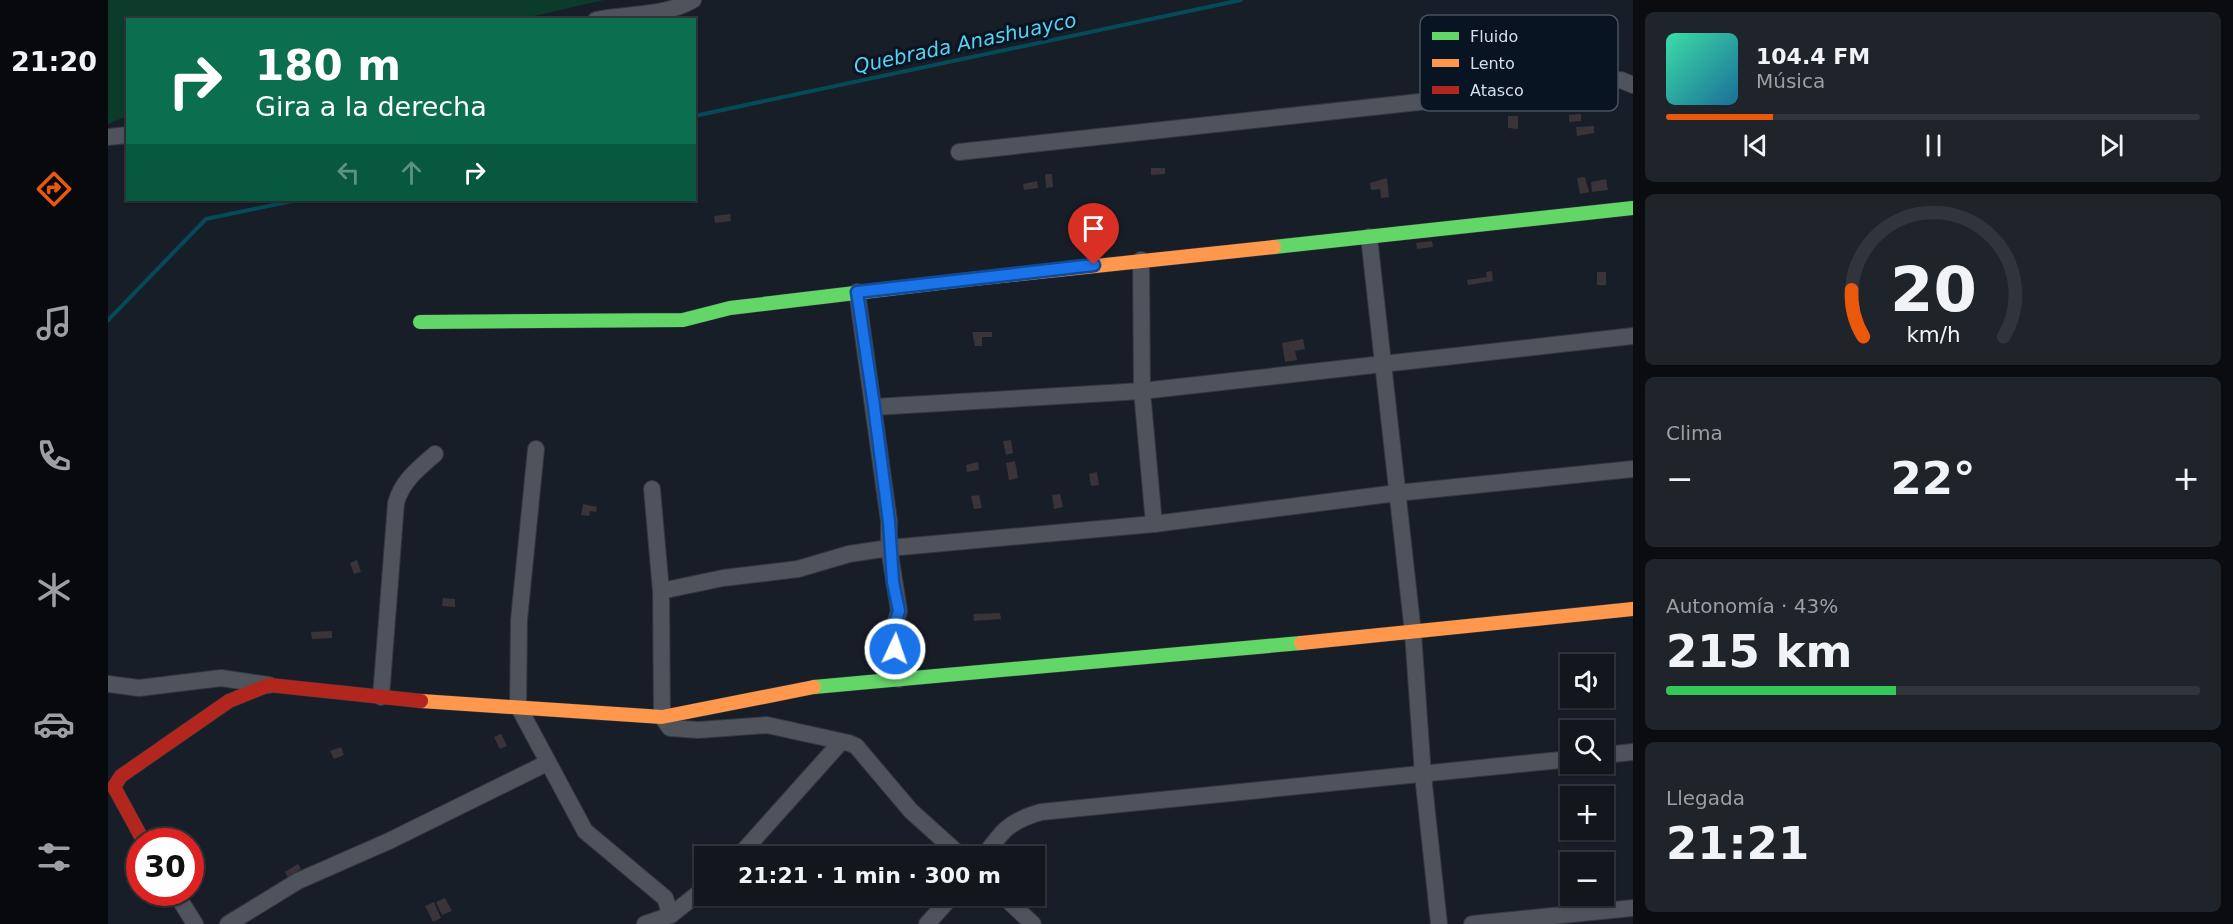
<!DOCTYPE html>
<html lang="es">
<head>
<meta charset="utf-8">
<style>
  body { margin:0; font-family:"DejaVu Sans",sans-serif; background:#1f232a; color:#f1f3f6; height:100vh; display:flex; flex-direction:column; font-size:22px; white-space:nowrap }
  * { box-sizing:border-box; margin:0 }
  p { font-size:20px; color:#9c9fa4 }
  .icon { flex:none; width:33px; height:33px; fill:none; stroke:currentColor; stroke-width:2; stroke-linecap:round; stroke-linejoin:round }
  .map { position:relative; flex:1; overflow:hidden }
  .drawer { display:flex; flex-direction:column; gap:12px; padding:12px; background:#0a0c10; width:600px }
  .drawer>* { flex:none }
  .top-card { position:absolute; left:18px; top:18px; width:570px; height:183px; border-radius:0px; box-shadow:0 2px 4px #0004,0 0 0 2px #31353b; background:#0b6e4f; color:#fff; overflow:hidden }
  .fabs { position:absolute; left:1452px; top:654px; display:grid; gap:12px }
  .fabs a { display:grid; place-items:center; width:54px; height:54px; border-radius:0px; background:#12161d; box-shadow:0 2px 4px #0004,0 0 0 2px #31353b; font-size:30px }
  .speed { position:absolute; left:18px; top:828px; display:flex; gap:12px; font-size:30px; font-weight:700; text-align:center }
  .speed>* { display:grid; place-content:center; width:78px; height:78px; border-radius:50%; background:#12161d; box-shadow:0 2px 4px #0004,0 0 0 2px #31353b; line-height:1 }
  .speed .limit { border:9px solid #d22; background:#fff; color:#111 }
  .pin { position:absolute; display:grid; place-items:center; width:51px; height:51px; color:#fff; margin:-62px -26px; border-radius:50% 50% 50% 0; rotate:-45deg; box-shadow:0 0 6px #0007 }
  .pin .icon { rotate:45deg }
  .me { position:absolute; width:66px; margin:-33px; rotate:3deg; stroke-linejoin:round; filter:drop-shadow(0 0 4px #0008) }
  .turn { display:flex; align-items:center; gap:21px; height:126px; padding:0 30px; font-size:27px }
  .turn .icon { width:78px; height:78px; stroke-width:2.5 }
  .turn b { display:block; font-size:42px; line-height:51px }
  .lanes { display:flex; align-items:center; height:57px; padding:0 30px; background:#0003; justify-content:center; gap:30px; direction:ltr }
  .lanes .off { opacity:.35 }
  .big { font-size:45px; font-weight:700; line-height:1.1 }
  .drawer .widget { flex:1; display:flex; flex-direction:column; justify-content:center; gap:9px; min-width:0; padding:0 21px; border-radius:9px; background:#1f232a }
  .drawer .dial { align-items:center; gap:0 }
  .dial svg { height:156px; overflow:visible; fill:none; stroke:#31353b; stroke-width:7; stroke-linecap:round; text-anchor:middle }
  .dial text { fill:#f1f3f6; stroke:none }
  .song { display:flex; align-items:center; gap:18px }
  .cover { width:72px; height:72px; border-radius:9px; background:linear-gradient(135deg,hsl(160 70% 55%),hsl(200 70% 35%)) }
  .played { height:6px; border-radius:3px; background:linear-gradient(90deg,#ea580c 20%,#31353b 20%) }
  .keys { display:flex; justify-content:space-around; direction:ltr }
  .heat { display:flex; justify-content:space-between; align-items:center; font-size:33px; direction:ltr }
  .charge { height:9px; border-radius:4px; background:linear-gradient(90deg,#34c759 43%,#31353b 0) }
  .trip { position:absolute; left:586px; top:846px; width:351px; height:60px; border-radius:0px; background:#12161d; box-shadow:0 2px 4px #0004,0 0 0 2px #31353b; font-weight:700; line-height:60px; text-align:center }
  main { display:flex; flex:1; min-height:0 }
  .dock { display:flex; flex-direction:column; width:108px; justify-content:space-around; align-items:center; background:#07090c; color:#9c9fa4 }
  .dock .icon { width:42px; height:42px }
  .dock .on { color:#ea580c }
  .dock b { font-size:27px; color:#f1f3f6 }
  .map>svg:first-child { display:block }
  .green { fill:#0b3b2b }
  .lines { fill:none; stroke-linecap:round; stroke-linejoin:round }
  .stream { stroke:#044a59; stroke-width:4 }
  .building { fill:#3a3337 }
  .street-casing { stroke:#33383e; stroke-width:18 }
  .fast-casing { stroke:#33383e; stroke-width:15 }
  .slow-casing { stroke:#33383e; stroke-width:15 }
  .jam-casing { stroke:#33383e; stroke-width:15 }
  .street { stroke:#4f535c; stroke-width:16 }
  .fast { stroke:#63d668; stroke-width:14 }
  .slow { stroke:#ff974d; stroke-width:14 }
  .jam { stroke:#b3261e; stroke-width:14 }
  .route-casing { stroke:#114b97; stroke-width:15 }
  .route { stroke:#1a73e8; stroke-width:10 }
  .labels { text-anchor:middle; stroke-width:6; stroke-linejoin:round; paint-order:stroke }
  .water-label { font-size:20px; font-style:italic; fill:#57d2f1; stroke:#091423 }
  .key { fill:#091423; stroke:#46515e; stroke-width:1.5 }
  .key-label { font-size:16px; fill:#d6dee9 }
</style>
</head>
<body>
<main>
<nav class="dock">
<b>21:20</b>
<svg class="icon on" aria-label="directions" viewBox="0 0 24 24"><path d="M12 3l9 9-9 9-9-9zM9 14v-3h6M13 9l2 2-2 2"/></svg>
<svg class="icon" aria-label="music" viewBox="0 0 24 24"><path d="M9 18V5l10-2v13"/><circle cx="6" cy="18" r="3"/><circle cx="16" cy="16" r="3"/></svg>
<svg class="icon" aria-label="phone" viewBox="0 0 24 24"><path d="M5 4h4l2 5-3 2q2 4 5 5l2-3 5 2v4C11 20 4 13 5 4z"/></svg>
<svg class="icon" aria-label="climate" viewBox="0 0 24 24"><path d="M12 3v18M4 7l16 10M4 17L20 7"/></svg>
<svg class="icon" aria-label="car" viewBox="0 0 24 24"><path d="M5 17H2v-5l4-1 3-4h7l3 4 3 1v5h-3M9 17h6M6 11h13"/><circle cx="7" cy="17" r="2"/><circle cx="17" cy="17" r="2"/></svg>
<svg class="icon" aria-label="filters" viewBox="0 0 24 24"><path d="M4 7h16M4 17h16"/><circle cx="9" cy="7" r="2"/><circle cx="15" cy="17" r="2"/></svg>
</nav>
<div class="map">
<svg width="1525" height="924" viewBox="0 0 1525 924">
  <rect width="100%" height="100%" fill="#181e27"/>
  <path class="green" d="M0,0H496L408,20H20L19,116L0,124Z"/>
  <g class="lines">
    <g class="stream">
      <path d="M586,116L1133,0"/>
      <path d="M0,320L98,219L189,200"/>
    </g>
  </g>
  <g class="building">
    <path d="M1473,114V121L1461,122V115Z"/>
    <path d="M1400,116H1410V129L1400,128Z"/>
    <path d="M1486,126V133L1469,136L1468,127Z"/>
    <path d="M1043,168H1057V174L1043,175Z"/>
    <path d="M937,174H944L945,187L938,188Z"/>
    <path d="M1477,177L1481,192L1472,194L1469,178Z"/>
    <path d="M1279,178L1281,197L1273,198L1272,189L1263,190L1262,183Z"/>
    <path d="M1498,179L1500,190L1484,192L1483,182Z"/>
    <path d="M929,181L930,188L916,190L915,184Z"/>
    <path d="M622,214L623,221L607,223L606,216Z"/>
    <path d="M1005,228L1007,241L1000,242L998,230Z"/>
    <path d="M1324,241L1325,247L1309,249L1308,243Z"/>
    <path d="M1384,271L1385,281L1360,285L1359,280L1379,277L1378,272Z"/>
    <rect x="1489" y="272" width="9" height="13"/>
    <path d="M864,332H884V337H874V346H867Z"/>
    <path d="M1195,339L1197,349L1187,351L1189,360L1177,362L1174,343Z"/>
    <path d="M903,440L905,453L898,455L895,441Z"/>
    <path d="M907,461L910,478L901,480L898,463Z"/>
    <path d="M870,462L871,470L859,472L858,465Z"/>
    <path d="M989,472L991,485L983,486L981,474Z"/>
    <path d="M952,494L955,507L946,509L944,495Z"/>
    <path d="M871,495L874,508L866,509L863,496Z"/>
    <path d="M475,504L489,507L488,512L482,511L481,516L473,515Z"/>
    <path d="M249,560L253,572L246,574L242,563Z"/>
    <path d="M335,598L347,599V607L334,606Z"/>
    <path d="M892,613L893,619L866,621L865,614Z"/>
    <path d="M224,631V638L204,639L203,632Z"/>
    <path d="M393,734L399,746L392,749L386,737Z"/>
    <path d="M233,747L236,755L226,759L222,751Z"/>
    <path d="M190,864L193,869L180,877L177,872Z"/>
    <path d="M337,898L344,911L334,915L328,902Z"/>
    <path d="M326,902L333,918L325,922L317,906Z"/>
  </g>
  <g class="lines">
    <g class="street-casing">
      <g id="street">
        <path d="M488,20C521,13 555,17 585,0"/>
        <path d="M0,137L20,135"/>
        <path d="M851,152L1513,80L1525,85"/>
        <path d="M1261,237L1305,633L1315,775L1331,924"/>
        <path d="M1033,260L1034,391L1046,524"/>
        <path d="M749,292L781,521V548L791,611L786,627L791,679"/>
        <path d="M766,407L1034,391L1525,336"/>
        <path d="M428,449L411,620L410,706L477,831L557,898L563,915"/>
        <path d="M544,489L553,591L554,717L562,728L590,730L659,725L741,743L748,746L803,811L853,856"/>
        <path d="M553,591L615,578L690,569L741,554L781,548L1046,524L1289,493L1525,469"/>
        <path d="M0,684L31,688L113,678L161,685"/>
        <path d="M273,697L288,503C294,481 310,469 327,454"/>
        <path d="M1496,755L1525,752"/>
        <path d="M631,856L733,742"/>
        <path d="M876,856C894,831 901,821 933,812L1462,759"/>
        <path d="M67,892L87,924"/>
        <path d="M895,896L925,924"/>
        <path d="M120,924L190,881L281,841L439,763"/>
        <path d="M537,924L563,915L597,888"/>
        <path d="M819,924L844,896"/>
        <path d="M1364,924L1525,908"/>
      </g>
    </g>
    <g class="fast-casing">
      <g id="fast">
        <path d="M1166,247L1525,208"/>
        <path d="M312,322L575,320L622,308L856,280"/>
        <path d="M706,687L1193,643"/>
      </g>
    </g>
    <g class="slow-casing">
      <g id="slow">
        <path d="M856,280L1166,247"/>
        <path d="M1193,643L1525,609"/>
        <path d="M313,701L554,717L706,687"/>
      </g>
    </g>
    <g class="jam-casing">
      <path id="jam" d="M36,842L6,787L13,776L121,701L161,685L313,701"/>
    </g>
    <use href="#street" class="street"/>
    <use href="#fast" class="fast"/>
    <use href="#slow" class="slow"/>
    <use href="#jam" class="jam"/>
  </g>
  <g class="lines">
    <g class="route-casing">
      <path id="route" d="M787,649L786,627L791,611L785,582L781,522L766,406L749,292L986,265"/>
    </g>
    <use href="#route" class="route"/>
  </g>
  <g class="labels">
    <g class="water-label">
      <text transform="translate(857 43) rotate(-12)" y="7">Quebrada Anashuayco</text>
    </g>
  </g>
  <rect x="1312" y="15" width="198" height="96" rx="9" class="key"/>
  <rect x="1324" y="32" width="27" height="8" fill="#63d668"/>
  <rect x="1324" y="59" width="27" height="8" fill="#ff974d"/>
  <rect x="1324" y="86" width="27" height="8" fill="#b3261e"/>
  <g class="key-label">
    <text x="1362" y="42">Fluido</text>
    <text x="1362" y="69">Lento</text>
    <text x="1362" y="96">Atasco</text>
  </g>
</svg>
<div class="fabs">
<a><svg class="icon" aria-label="sound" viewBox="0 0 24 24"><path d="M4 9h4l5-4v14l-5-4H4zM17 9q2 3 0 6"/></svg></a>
<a><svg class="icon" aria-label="search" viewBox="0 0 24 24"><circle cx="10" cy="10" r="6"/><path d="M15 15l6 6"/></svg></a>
<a>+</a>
<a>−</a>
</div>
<div class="speed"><div class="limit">30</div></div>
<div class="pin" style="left:986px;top:265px;background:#d93025"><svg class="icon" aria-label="arrive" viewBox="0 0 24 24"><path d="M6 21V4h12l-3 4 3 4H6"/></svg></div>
<svg class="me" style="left:787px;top:649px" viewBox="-20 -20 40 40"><circle r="17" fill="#1a73e8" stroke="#fff" stroke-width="3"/><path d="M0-11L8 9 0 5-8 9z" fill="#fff"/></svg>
<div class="trip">21:21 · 1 min · 300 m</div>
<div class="top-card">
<div class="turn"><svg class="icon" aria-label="right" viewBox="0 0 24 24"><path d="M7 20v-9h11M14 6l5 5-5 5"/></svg><div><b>180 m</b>Gira a la derecha</div></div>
<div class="lanes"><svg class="icon off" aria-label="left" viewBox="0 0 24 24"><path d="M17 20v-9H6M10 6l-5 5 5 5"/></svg><svg class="icon off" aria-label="ahead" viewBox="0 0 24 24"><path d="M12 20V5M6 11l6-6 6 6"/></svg><svg class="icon" aria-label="right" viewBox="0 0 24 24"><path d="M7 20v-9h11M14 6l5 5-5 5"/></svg></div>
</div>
</div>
<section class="drawer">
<div class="widget">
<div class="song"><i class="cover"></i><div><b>104.4 FM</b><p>Música</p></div></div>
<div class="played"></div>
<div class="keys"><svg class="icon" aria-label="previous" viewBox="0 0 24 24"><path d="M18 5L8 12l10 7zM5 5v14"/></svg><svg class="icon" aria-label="pause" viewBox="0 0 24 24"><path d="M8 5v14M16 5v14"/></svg><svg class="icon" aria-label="next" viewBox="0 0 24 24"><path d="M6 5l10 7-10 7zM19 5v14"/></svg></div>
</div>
<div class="widget dial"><svg viewBox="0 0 100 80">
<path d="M14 69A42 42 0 1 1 86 69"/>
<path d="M14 69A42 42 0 0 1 8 45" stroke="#ea580c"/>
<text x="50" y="56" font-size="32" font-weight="700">20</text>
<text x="50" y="72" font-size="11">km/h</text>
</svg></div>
<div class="widget"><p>Clima</p>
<div class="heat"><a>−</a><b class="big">22°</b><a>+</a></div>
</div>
<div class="widget"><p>Autonomía · 43%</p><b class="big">215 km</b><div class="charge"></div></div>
<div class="widget"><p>Llegada</p><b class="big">21:21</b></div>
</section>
</main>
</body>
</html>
